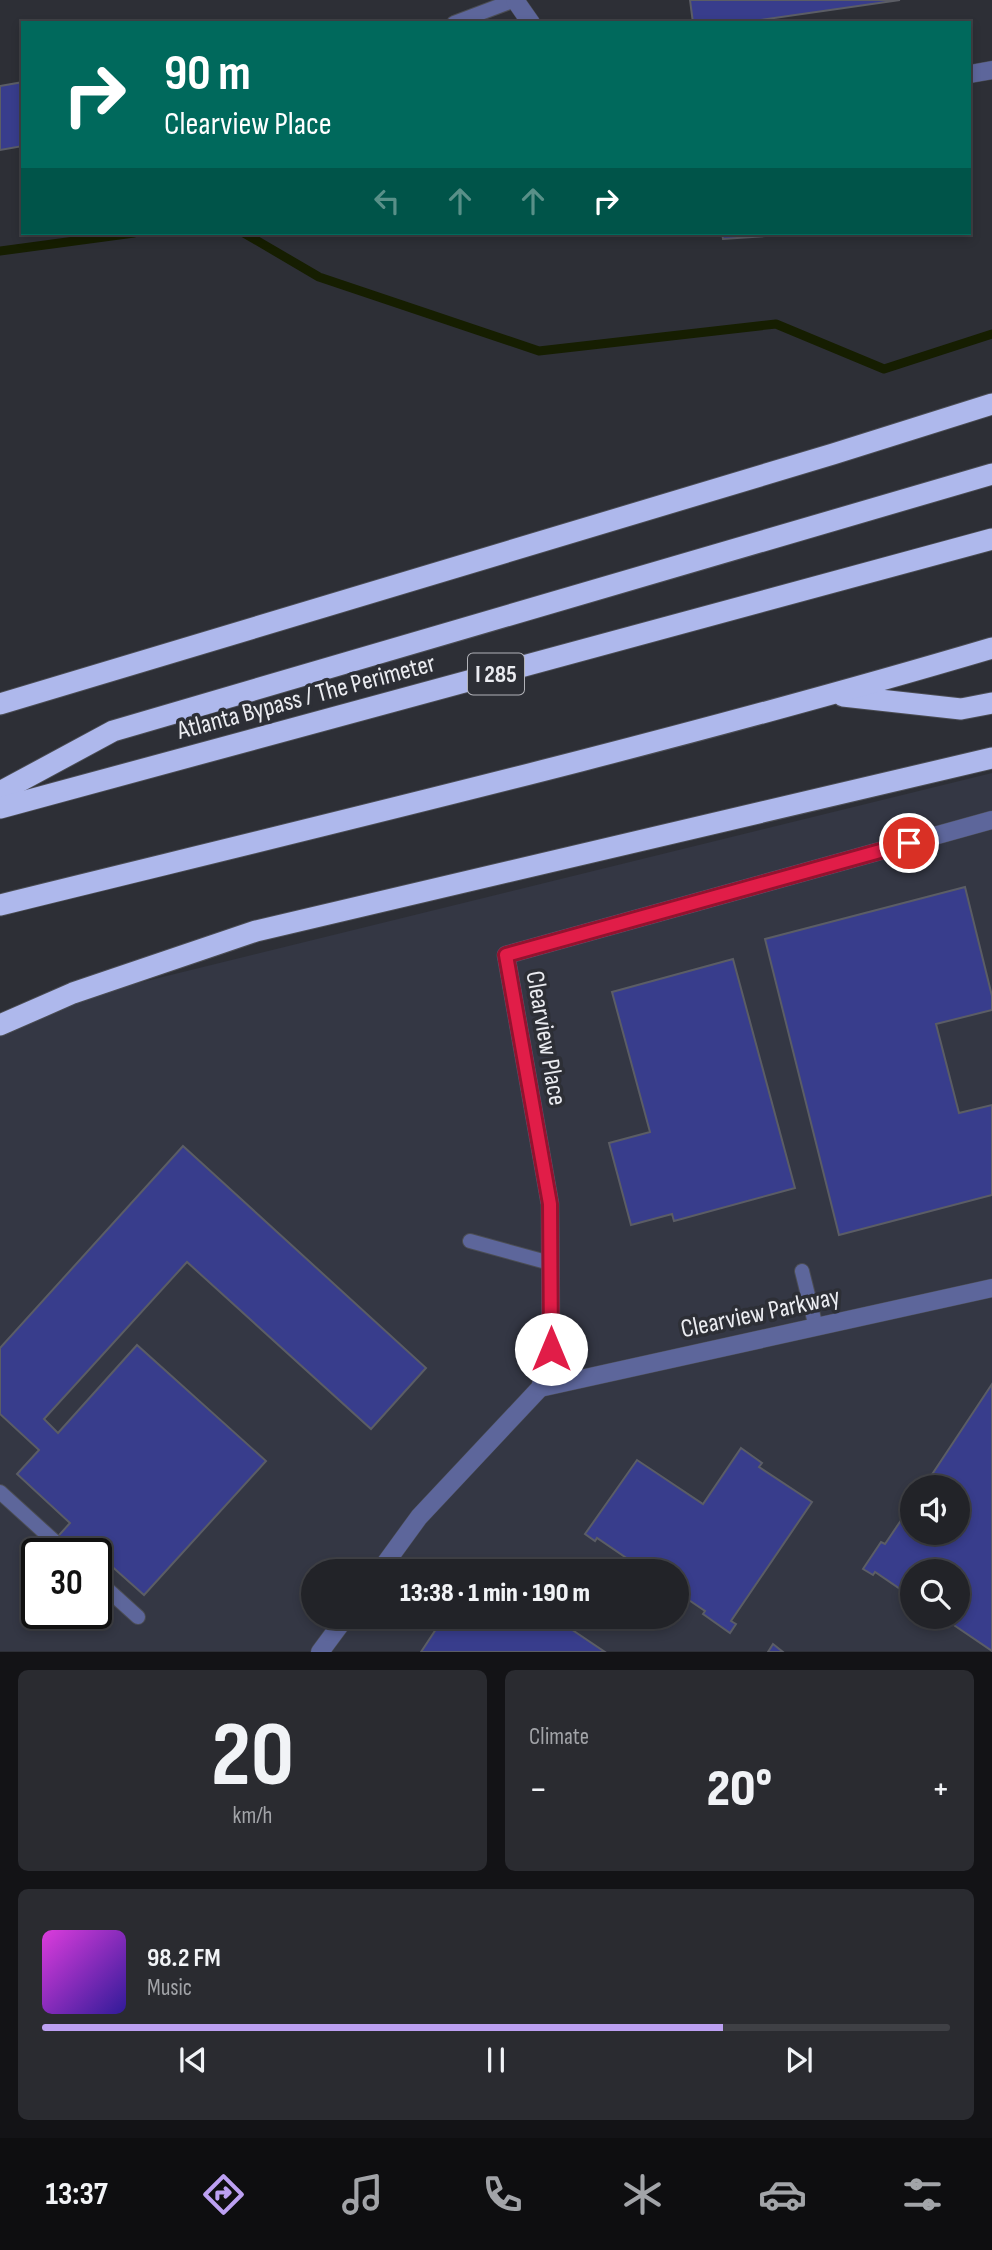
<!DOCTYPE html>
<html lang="en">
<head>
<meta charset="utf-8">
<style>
  body { margin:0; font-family:"Sofia Sans Condensed",sans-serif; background:#2a2b30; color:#f1f3f6; height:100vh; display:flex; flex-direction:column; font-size:26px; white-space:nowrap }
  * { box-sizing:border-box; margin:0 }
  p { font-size:23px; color:#a2a4a8 }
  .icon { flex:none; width:38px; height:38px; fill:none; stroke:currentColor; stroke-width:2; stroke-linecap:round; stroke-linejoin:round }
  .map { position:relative; height:1652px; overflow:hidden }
  .sheet { display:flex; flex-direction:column; gap:18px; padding:18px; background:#131316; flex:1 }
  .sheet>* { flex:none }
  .banner { position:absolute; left:21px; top:21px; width:950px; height:214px; border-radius:0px; box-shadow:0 4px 10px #0003,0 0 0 2px #3f4045; background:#00695c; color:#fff; overflow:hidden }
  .tools { position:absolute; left:900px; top:1475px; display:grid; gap:14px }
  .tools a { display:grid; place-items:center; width:70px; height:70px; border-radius:50%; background:#222328; box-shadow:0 4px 10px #0003,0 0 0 2px #3f4045; font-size:35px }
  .speed { position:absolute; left:21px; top:1538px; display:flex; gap:14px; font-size:35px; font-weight:700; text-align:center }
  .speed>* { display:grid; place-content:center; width:91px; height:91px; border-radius:50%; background:#222328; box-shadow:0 4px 10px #0003,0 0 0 2px #3f4045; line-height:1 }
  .speed .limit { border:4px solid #111; border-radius:10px; background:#fff; color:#111 }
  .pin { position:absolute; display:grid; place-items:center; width:60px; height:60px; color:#fff; margin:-30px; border:4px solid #fff; border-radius:50%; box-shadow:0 2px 7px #0007 }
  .me { position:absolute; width:77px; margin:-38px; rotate:0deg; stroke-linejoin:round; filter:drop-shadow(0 0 5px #0008) }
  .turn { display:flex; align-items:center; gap:24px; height:147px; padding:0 28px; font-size:32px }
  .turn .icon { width:91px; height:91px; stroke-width:2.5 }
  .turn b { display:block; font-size:49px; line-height:60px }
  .lanes { display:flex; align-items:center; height:66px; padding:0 28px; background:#0003; justify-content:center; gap:35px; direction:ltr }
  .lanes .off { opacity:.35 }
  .big { font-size:52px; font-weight:800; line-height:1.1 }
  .sheet .card { flex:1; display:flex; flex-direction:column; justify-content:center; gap:10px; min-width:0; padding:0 24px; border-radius:10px; background:#2a2b30 }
  .sheet .dial { align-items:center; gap:0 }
  .dial b { font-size:91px; line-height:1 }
  .song { display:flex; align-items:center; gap:21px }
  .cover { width:84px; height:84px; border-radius:10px; background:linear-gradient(135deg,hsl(300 70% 55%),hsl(250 70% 35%)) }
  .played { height:7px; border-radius:4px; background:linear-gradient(90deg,#bca0f2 75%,#3f4045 75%) }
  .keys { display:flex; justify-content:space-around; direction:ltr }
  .heat { display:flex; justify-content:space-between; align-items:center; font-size:38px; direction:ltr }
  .sheet .tiles { flex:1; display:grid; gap:18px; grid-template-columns:1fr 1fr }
  .card:last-child { grid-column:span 2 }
  .trip { position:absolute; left:301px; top:1559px; width:388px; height:70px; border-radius:35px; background:#222328; box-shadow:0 4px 10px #0003,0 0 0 2px #3f4045; font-weight:800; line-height:70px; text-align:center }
  .tab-bar { display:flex; height:112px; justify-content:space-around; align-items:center; background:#0e0e10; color:#a2a4a8 }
  .tab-bar .icon { width:49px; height:49px }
  .tab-bar .selected { color:#bca0f2 }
  .tab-bar b { font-size:32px; color:#f1f3f6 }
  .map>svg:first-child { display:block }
  .built { fill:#343744; fill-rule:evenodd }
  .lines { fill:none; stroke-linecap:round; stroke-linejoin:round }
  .stream { stroke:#161e01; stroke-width:9 }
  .building { fill:#383d8c; stroke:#5b5d65; stroke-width:2 }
  .lane-casing { stroke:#4b4d54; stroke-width:16 }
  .street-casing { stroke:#4b4d54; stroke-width:19 }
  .highway-casing { stroke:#4b4d54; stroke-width:23 }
  .lane { stroke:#5d669b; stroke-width:14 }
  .street { stroke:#5d669b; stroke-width:18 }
  .highway { stroke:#aeb8ec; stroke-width:21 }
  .route-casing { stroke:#92132f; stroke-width:18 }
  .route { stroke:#e11d48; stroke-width:12 }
  .labels { text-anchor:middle; stroke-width:7; stroke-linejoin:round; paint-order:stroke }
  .shield { fill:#2d2f36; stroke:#b2b3b9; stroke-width:2 }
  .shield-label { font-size:24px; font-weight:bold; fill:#ebecf1 }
  .street-label { font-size:26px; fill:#ebecf1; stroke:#2d2f36 }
</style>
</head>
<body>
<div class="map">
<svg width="992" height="1652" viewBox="0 0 992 1652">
  <rect width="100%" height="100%" fill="#2d2f36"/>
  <path class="built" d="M992,773V1651H0V1017ZM912,1488H957V1533H912ZM37,1554H96V1614H37ZM313,1572H677V1617H313ZM912,1572H957V1617H912Z"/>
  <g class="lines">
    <g class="stream">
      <path d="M244,233L319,277L539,351L776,324L884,369L992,334"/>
      <path d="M0,251L134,233"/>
    </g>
  </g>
  <g class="building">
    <path d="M690,0H900L739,23H693Z"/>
    <path d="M23,82V146L0,150V86Z"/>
    <path d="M722,233H810L723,239Z"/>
    <path d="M965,887L992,996V1010L936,1024L959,1113L992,1105V1195L839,1235L765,939Z"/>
    <path d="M733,959L795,1188L674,1221L672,1214L631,1225L609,1143L650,1132L612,992Z"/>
    <path d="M183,1146L426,1368L371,1429L187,1262L44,1419L58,1433L137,1345L266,1461L144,1595L98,1554L96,1556V1554H42L70,1523L17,1474L39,1450L0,1414V1348Z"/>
    <path d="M992,1384V1651L942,1617H957V1572H912V1597L875,1572L873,1575L863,1569L881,1542L885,1544L912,1504V1533H957V1488H923Z"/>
    <path d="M741,1448L762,1463L759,1467L812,1502L731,1621L736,1624L730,1633L703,1614L705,1611L677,1592V1572H647L597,1538L595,1541L585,1534L637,1460L703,1504Z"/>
    <path d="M479,1563L487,1569L486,1572H473Z"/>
    <path d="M444,1617H553L605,1652H421Z"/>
    <path d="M773,1644L783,1652H768Z"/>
  </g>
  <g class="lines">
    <g class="lane-casing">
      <g id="lane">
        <path d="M454,23L515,0"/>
        <path d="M470,1241L550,1263"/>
        <path d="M802,1271L816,1327"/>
        <path d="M0,1492L54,1541"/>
        <path d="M96,1579L138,1617"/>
      </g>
    </g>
    <g class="street-casing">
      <g id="street">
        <path d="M515,0L531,23"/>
        <path d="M970,74L992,70"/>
        <path d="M540,1388L992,1288"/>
        <path d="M379,1572L419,1517L540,1388L551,1349L550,1204L506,955L992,820"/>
        <path d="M320,1652L346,1617"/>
      </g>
    </g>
    <g class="highway-casing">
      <g id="highway">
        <path d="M843,696L961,709L992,703"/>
        <path d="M0,704L833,454L992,404"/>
        <path d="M0,792L113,731L992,474"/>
        <path d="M0,808L992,539"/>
        <path d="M0,905C332,823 664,745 992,648"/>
        <path d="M0,1025L73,993L256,931L992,758"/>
      </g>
    </g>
    <use href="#lane" class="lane"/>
    <use href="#street" class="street"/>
    <use href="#highway" class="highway"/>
  </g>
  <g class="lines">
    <g class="route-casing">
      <path id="route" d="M551,1349L550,1204L506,955L909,843"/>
    </g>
    <use href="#route" class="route"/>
  </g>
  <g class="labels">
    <rect class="shield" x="468" y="653.5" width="56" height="41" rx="5"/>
    <g class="shield-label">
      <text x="496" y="682">I 285</text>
    </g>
    <g class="street-label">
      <text transform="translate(306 696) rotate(-15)" y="9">Atlanta Bypass / The Perimeter</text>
      <text transform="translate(547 1038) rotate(80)" y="9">Clearview Place</text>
      <text transform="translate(760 1312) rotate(-12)" y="9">Clearview Parkway</text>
    </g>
  </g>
</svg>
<div class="tools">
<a><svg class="icon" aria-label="sound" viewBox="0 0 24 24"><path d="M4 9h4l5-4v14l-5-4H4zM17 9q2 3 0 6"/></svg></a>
<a><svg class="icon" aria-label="search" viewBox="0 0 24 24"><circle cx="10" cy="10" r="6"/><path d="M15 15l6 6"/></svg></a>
</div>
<div class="speed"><div class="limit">30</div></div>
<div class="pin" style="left:909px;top:843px;background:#d93025"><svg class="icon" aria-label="arrive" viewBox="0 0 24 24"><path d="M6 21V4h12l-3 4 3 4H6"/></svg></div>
<svg class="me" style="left:551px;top:1349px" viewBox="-20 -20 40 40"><circle r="19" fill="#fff"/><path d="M0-13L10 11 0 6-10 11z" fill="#e11d48"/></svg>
<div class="trip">13:38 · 1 min · 190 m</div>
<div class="banner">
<div class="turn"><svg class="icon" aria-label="right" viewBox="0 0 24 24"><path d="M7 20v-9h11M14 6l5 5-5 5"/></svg><div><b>90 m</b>Clearview Place</div></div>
<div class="lanes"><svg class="icon off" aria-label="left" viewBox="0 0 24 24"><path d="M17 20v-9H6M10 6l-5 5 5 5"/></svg><svg class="icon off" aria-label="ahead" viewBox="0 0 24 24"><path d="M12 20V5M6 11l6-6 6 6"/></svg><svg class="icon off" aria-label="ahead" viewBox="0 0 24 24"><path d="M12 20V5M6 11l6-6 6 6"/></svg><svg class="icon" aria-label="right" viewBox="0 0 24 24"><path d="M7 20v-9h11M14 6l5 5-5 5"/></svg></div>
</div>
</div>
<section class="sheet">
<div class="tiles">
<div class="card dial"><b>20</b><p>km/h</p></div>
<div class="card"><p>Climate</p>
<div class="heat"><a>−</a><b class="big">20°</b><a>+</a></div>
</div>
<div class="card">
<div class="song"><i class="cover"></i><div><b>98.2 FM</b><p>Music</p></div></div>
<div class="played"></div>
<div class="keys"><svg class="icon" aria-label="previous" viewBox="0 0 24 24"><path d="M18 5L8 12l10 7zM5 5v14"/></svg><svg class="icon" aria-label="pause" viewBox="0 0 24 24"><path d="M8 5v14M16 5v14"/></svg><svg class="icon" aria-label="next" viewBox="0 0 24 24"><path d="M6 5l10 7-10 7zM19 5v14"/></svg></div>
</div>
</div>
</section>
<nav class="tab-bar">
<b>13:37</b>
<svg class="icon selected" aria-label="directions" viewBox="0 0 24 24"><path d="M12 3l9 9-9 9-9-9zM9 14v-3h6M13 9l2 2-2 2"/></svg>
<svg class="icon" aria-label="music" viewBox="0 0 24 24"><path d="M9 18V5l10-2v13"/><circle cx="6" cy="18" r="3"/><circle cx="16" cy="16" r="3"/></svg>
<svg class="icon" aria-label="phone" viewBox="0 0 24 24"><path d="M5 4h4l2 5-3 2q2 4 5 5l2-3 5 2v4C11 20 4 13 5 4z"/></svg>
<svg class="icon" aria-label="climate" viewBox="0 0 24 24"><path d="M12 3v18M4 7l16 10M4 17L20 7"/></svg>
<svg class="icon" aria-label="car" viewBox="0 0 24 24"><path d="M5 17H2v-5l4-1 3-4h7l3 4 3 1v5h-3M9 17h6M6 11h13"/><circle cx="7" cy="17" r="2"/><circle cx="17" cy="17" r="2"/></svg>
<svg class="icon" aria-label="filters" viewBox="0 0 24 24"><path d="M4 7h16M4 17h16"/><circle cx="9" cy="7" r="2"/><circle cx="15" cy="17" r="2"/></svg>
</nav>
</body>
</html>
